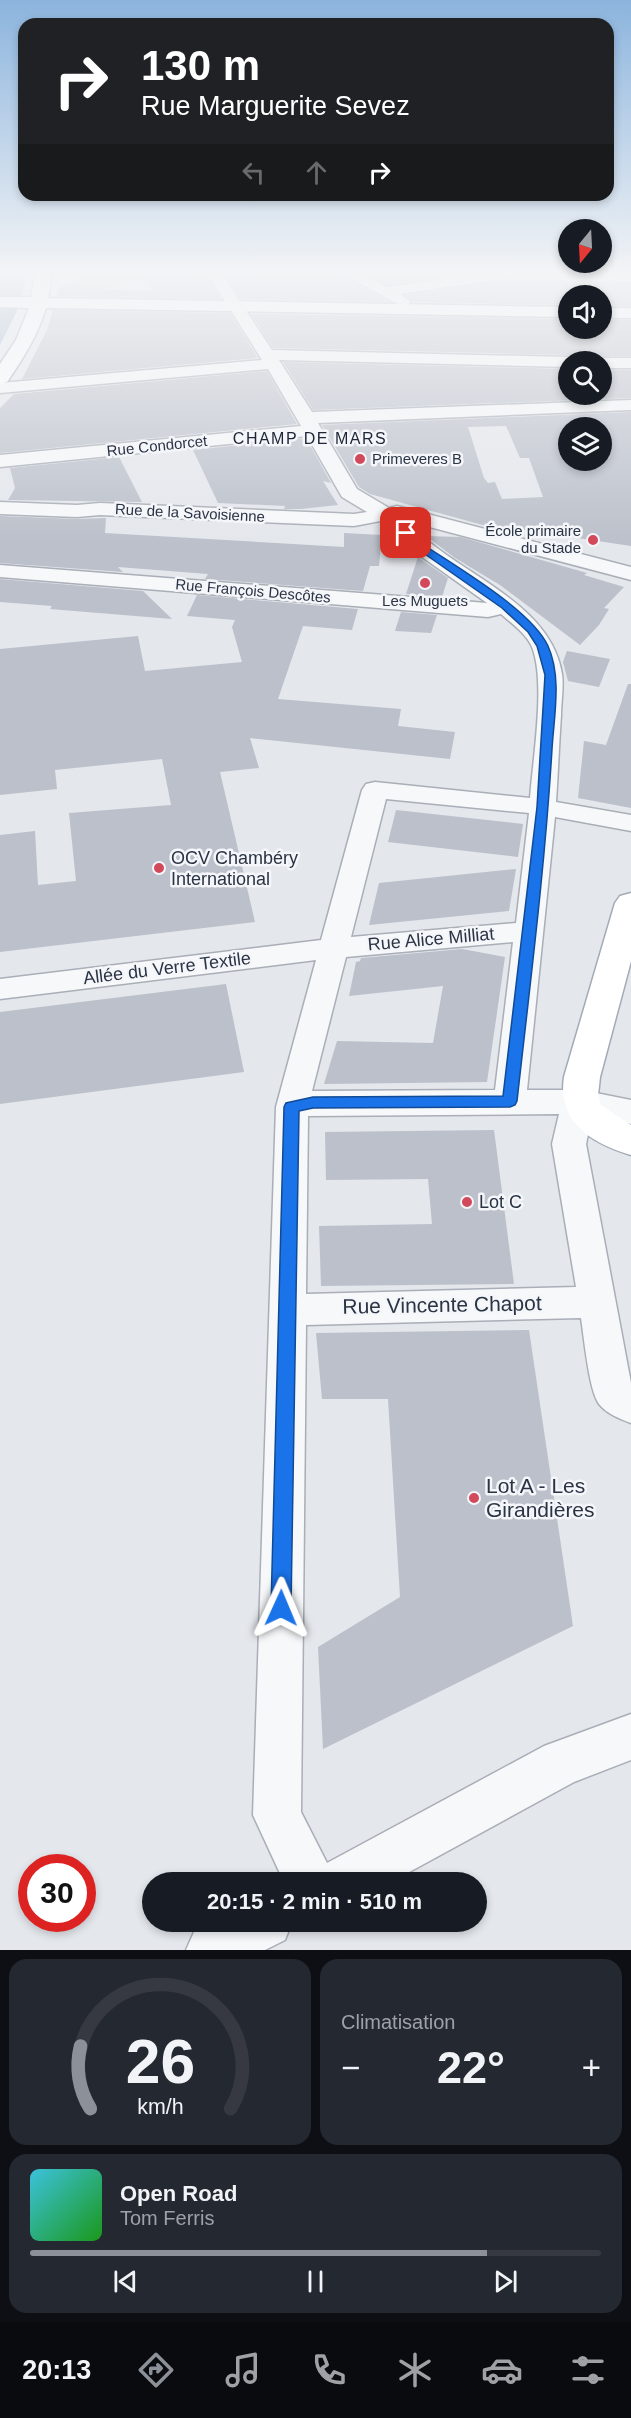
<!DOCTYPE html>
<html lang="fr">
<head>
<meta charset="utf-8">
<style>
  body { margin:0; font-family:Helvetica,sans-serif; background:#242831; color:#f1f3f6; height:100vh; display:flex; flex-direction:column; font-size:22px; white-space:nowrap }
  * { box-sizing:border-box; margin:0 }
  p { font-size:20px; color:#9ea1a6 }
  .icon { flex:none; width:33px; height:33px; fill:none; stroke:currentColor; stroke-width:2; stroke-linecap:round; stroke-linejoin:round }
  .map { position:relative; height:1950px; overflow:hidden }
  .side { display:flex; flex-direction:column; gap:9px; padding:9px; background:#0d0f14; flex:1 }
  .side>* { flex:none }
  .top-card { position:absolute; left:18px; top:18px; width:596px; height:183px; border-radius:18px; box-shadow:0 3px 9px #0003; background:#202124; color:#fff; overflow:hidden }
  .needle { width:39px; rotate:198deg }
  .tools { position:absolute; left:558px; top:219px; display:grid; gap:12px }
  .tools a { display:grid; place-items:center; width:54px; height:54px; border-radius:50%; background:#171b24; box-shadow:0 3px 9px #0003; font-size:30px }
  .speed { position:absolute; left:18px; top:1854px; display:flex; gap:12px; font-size:30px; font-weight:700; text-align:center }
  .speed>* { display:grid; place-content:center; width:78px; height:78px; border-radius:50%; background:#171b24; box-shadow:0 3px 9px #0003; line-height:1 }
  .speed .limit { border:9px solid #d22; background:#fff; color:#111 }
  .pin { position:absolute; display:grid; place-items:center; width:51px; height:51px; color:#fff; margin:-26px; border-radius:12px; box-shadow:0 3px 9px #0006 }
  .me { position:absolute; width:66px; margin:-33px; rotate:1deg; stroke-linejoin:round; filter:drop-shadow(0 0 4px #0008) }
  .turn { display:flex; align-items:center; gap:21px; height:126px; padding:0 24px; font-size:27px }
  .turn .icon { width:78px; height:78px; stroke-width:2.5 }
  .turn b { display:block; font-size:42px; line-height:51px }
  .lanes { display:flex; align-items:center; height:57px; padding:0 24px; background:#0003; justify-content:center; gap:30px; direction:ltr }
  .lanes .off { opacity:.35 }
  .big { font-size:45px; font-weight:600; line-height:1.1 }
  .side .tile { flex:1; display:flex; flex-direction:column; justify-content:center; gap:9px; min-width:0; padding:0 21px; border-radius:18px; background:#242831 }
  .side .dial { align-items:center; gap:0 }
  .dial svg { height:156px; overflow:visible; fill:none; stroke:#363941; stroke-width:7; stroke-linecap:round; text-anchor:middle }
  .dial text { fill:#f1f3f6; stroke:none }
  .song { display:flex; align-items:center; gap:18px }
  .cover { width:72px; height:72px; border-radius:9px; background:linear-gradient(135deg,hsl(190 70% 55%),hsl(120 70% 35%)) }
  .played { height:6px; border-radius:3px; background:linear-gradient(90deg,#8c9099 80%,#363941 80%) }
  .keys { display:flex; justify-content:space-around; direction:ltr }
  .heat { display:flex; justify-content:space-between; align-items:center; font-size:33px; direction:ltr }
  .side .tiles { flex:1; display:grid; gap:9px; grid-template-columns:1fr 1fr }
  .tile:last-child { grid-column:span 2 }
  .trip { position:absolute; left:142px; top:1872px; width:345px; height:60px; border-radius:30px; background:#171b24; box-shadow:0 3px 9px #0003; font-weight:600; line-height:60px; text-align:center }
  .tabs { display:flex; height:96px; justify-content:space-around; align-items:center; background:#090b0e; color:#9ea1a6 }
  .tabs .icon { width:42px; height:42px }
  .tabs .on { color:#8c9099 }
  .tabs b { font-size:27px; color:#f1f3f6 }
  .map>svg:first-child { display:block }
  .green { fill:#c9d6c5 }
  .water { fill:#9fb4cc }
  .building { fill:#bbc0ca; fill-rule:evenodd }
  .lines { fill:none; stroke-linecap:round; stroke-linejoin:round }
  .minor-casing { stroke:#a9aeb7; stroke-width:3 }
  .major-casing { stroke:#a3abb8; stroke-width:3 }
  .minor { fill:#f7f8fa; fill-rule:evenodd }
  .major { fill:#fff; fill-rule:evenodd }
  .route { fill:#1a73e8; stroke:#114b97; stroke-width:1.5 }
  .poi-dot { fill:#d1495b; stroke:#f4f6f9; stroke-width:2 }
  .labels { text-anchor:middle; stroke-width:5; stroke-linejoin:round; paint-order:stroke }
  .far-street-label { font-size:15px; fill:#2b3445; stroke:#f4f6f9 }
  .far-poi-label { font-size:15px; fill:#2b3445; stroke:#f4f6f9; text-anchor:start }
  .far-neighbourhood-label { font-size:16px; letter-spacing:1.5px; fill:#1d2536; stroke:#f4f6f9 }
  .poi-label { font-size:18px; fill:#2b3445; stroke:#f4f6f9; text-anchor:start }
  .street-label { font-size:18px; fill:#2b3445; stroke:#f4f6f9 }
  .near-street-label { font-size:21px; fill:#2b3445; stroke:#f4f6f9 }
  .near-poi-label { font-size:21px; fill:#2b3445; stroke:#f4f6f9; text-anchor:start }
</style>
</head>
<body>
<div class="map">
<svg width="631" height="1950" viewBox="0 0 631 1950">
  <rect width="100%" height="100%" fill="#e4e7ec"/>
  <path class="green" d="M92,271H136L145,281L116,285L113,290H80L83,273Z"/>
  <path class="water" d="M0,271H26L25,283L17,307L18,309L0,345Z"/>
  <g class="building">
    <path d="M137,271H190L193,277L207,276L221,299L57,296L59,287L81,281L80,289L153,291Z"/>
    <path d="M273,271H336L389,302L241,299L225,275Z"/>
    <path d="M361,271H483L387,285Z"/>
    <path d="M502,281L631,284V306H602V296H568V305L413,302L406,295Z"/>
    <path d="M53,310L230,313L258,358L22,379L47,330Z"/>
    <path d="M251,314L568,319V328H602V320H631V356H602L593,362H578L568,355L273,348Z"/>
    <path d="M283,362L568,369V394H602V370H631V398L313,410Z"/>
    <path d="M267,371L297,424L0,453V408L14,394Z"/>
    <path d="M631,412V546L498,526L497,529L370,494L359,487L322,425ZM506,426L520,458H529L543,497L502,499L495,482L488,483L484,478L468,427ZM568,428H602V460H568Z"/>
    <path d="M306,438L331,483L323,481L338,505L301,509H284L285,506L218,503L193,450Z"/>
    <path d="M119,457L142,502L8,500L15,488L10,468Z"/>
    <path d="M0,516L77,519L106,518L105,533L344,547V533L382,535L379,566H370L363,591L205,579L208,574L118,567L123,572L0,563Z"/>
    <path d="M426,536L461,537L587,573L584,575L624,587L604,608L609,609L599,625L580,645L500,585L455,558Z"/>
    <path d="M418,557L448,578L442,597L406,594Z"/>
    <path d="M0,579L143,591L172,619L50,609L52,606L0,602Z"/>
    <path d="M197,595L358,609L352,630L303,626L278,699L401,709L398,726L455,732L450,759L250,738L259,768L220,772L255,922L0,952V835L35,831L38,885L76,881L69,813L171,805L162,759L55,770L57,789L0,795V649L138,636L145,671L242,662L232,627L235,620L187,616Z"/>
    <path d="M401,612L437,615L431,633L395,631Z"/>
    <path d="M567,651L610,659L599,687L568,681L563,662Z"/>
    <path d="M628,684H631V808L578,798L584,741L606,745Z"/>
    <path d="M396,810L523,824L518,857L388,842Z"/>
    <path d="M516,869L509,911L369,925L379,883Z"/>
    <path d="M462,949L505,957L487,1082L324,1084L337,1041L433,1043L443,986L349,996L356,962L360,961L361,958Z"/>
    <path d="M226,984L244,1072L0,1104V1012Z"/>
    <path d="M494,1130L514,1284L321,1286L319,1226L432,1224L428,1179L326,1180L325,1132Z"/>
    <path d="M529,1330L573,1626L323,1749L318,1647L400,1597L388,1399H322L316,1333Z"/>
  </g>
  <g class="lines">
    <g class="minor-casing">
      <g id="minor">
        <path d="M206,271H220L272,350L568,357L576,362H568V367L279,360L312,412L631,400V410L318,423L357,489L389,508L397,506L631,567V580L407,521C452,573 550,599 562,674C564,686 561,702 561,715C559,744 558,773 556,802L631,815V831L555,817L527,1090H581L631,1100V1124L592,1116L586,1144L631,1383V1423C620,1419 607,1414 599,1404C589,1391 584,1337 581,1318L306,1325L301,1812L327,1863L544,1746L631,1714V1760L574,1782L391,1882H284L253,1815L276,1107L316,960L0,999V979L321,940L362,790L366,784L375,782L530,798C533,758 546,682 532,647C526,633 511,623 501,614L488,617L0,577V565L487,603L408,547L388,523L391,519L354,526L100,515L77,517L0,514V502L77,505L100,503L354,514L367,512L342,497L307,436L0,467V455L301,426L268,369L0,393V383L262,360ZM386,799L529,813L516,923L351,937ZM513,942L495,1090L312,1091L346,957ZM559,1114L552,1144L576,1287L306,1294L308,1116Z"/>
        <path d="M338,271H356L387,287L499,271L631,274V282L502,279L400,294L411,302L403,307Z"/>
        <path d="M602,358H631V368H602V362H595Z"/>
        <path d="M215,1922H292L285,1940L265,1950H186L194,1932Z"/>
      </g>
    </g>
    <g class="major-casing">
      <g id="major">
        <path d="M36,271H52L48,298L568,307V317L46,308C38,335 23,359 7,382L0,384V364L16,340L29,308L0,307V297H31Z"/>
        <rect x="602" y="308" width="29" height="10"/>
        <path d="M631,893V961L600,1077L598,1095L601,1105L631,1125V1155C592,1143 557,1123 564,1077L615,903L620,896Z"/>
      </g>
    </g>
    <use href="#minor" class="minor"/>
    <use href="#major" class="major"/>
  </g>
  <linearGradient id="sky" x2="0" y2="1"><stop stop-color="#8bb4dd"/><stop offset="0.5" stop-color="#f3f4f6"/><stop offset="1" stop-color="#f3f4f6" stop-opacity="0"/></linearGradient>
  <rect width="631" height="544" fill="url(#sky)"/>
  <path class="route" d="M403,531H410L418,541C453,565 531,609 548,646C562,677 554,716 552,749C545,867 530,984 517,1101L515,1105L510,1107L313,1108L299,1111L291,1608L288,1615L281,1618L274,1615L271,1608L284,1107L286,1103L313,1097L503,1096L537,807L545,675L537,646L528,632L502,608L412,545L402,533Z"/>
  <g class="poi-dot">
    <circle cx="360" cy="459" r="6"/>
    <circle cx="593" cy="540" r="6"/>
    <circle cx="425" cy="583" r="6"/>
    <circle cx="159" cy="868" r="6"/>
    <circle cx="467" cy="1202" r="6"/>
    <circle cx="474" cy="1498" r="6"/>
  </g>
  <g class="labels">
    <g class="far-street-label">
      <text transform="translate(157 446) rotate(-6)" y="5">Rue Condorcet</text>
      <text transform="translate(190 513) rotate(3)" y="5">Rue de la Savoisienne</text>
      <text transform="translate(253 591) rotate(5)" y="5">Rue François Descôtes</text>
    </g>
    <g class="far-poi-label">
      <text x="372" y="464">Primeveres B</text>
      <text x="581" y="536" text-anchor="end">École primaire<tspan x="581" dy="17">du Stade</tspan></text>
      <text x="425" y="606" text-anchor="middle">Les Muguets</text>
    </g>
    <g class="far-neighbourhood-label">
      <text x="310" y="444">CHAMP DE MARS</text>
    </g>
    <g class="poi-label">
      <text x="171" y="864">OCV Chambéry<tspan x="171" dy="21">International</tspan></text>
      <text x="479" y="1208">Lot C</text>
    </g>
    <g class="street-label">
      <text transform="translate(431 939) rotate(-5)" y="6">Rue Alice Milliat</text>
      <text transform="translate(167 968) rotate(-7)" y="6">Allée du Verre Textile</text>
    </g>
    <g class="near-street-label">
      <text transform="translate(442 1305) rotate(-1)" y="7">Rue Vincente Chapot</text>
    </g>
    <g class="near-poi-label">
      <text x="486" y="1493">Lot A - Les<tspan x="486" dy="24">Girandières</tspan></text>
    </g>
  </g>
</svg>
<div class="tools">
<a><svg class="needle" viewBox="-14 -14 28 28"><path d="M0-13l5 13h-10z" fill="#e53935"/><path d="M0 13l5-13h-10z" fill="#9ea1a6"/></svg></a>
<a><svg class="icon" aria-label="sound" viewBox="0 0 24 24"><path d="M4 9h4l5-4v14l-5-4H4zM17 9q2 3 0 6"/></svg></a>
<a><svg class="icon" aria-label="search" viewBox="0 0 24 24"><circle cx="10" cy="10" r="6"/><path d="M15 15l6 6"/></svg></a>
<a><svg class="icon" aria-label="layers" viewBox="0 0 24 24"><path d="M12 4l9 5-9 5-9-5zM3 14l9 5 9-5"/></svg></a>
</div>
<div class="speed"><div class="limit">30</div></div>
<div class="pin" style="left:406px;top:533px;background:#d93025"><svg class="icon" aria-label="arrive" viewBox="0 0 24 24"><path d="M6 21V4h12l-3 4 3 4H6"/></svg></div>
<svg class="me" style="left:281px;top:1608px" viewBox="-20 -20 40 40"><path d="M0-17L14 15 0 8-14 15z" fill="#1a73e8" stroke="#fff" stroke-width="4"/></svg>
<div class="trip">20:15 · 2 min · 510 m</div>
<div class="top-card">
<div class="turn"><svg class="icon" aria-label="right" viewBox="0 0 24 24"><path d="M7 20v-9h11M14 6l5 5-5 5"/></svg><div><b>130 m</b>Rue Marguerite Sevez</div></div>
<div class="lanes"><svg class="icon off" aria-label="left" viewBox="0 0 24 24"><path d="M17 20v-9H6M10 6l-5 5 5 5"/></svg><svg class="icon off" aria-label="ahead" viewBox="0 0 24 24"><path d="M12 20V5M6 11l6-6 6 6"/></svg><svg class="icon" aria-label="right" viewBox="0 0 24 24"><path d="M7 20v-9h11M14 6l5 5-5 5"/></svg></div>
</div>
</div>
<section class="side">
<div class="tiles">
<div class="tile dial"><svg viewBox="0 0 100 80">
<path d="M14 69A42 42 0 1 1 86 69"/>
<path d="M14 69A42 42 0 0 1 9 37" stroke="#8c9099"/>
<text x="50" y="56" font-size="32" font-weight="700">26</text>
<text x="50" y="72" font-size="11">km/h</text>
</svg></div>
<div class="tile"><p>Climatisation</p>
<div class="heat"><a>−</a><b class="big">22°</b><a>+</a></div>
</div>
<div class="tile">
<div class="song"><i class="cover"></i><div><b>Open Road</b><p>Tom Ferris</p></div></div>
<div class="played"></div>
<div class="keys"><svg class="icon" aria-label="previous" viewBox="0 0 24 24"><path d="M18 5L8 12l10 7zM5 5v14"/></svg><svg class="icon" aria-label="pause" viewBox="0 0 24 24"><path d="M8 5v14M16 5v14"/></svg><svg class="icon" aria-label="next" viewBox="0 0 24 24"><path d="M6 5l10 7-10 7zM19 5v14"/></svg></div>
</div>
</div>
</section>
<nav class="tabs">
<b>20:13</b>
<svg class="icon on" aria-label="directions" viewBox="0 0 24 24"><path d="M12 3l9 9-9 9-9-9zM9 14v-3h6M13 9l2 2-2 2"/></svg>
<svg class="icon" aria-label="music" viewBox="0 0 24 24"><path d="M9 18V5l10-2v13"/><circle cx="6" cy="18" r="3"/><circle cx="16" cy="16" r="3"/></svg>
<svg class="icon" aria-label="phone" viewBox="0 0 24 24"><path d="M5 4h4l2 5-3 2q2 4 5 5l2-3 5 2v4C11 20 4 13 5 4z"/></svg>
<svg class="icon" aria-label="climate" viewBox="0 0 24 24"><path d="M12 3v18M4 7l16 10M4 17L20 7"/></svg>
<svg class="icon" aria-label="car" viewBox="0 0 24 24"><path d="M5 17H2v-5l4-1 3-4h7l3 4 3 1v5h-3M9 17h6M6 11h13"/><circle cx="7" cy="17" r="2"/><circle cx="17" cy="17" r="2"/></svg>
<svg class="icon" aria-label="filters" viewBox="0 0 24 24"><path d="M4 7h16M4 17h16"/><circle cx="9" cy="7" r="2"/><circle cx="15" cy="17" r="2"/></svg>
</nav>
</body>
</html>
